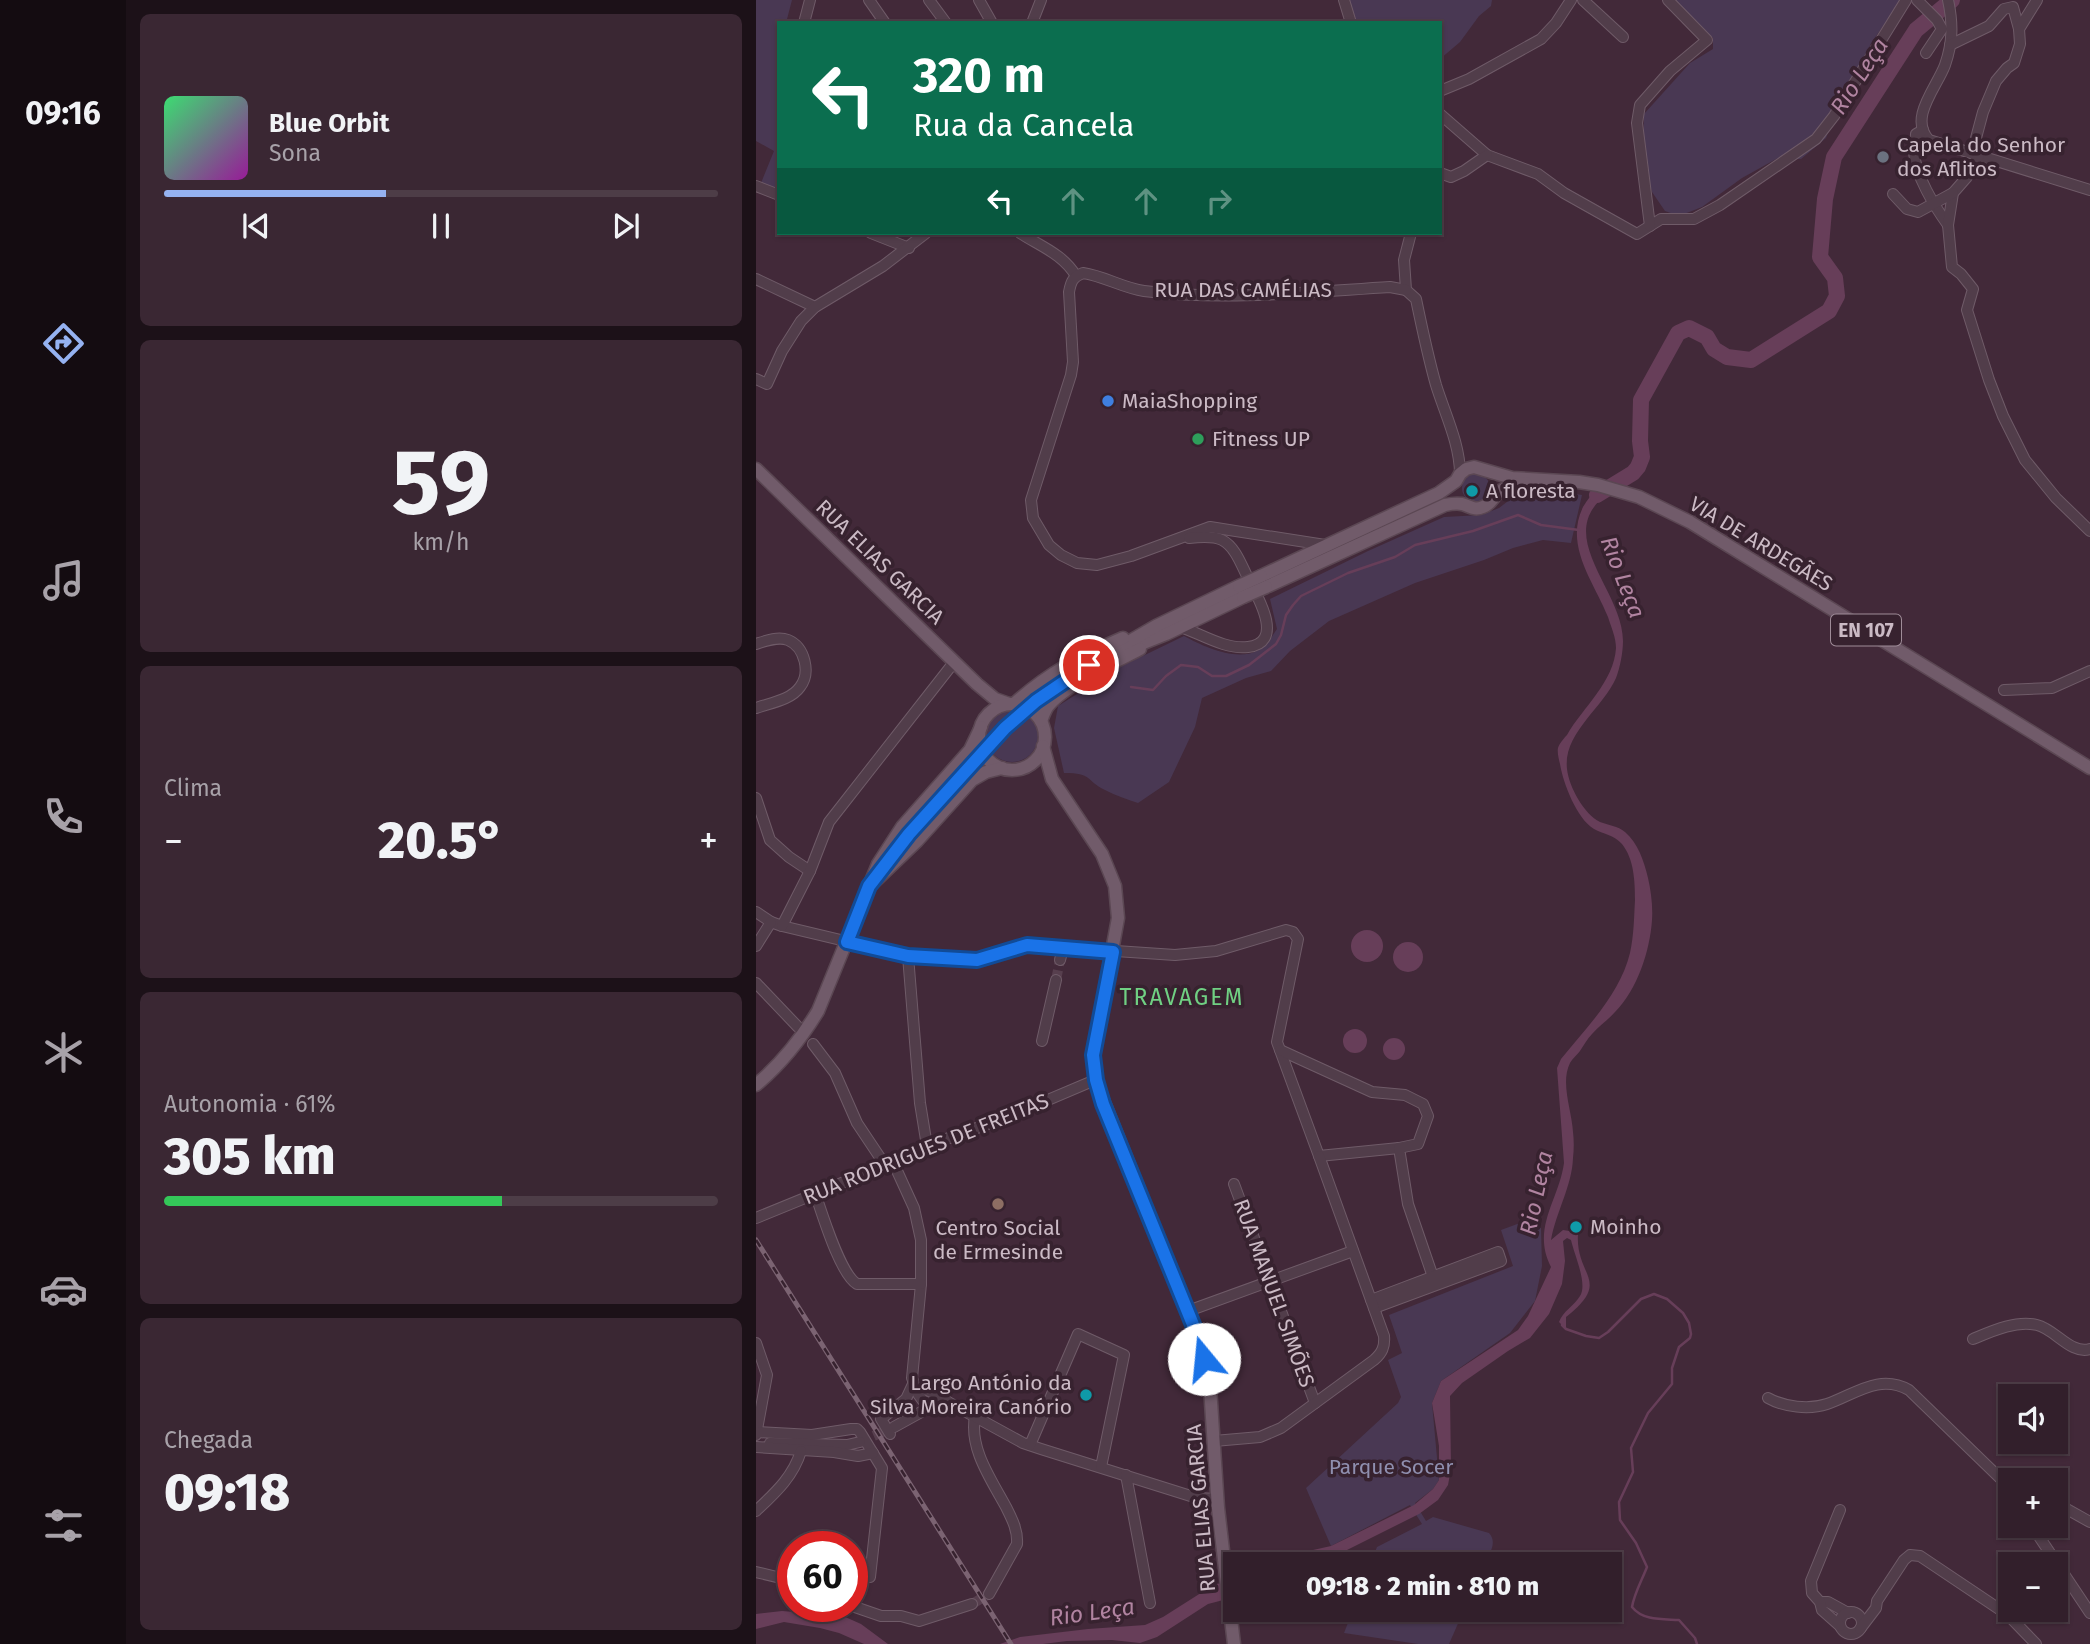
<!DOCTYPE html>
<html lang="pt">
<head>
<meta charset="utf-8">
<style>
  body { margin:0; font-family:"Fira Sans",sans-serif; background:#3a2733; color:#f1f3f6; height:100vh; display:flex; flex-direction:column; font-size:26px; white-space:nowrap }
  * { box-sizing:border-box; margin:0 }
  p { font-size:23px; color:#a8a2a9 }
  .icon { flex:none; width:38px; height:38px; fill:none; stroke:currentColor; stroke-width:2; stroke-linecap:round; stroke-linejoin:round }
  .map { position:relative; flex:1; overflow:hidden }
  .details { display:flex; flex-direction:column; gap:14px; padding:14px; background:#1c1118; width:630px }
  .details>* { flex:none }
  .hud { position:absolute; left:21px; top:21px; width:665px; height:214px; border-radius:0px; box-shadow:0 2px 5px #0004,0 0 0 2px #4d3d47; background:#0b6e4f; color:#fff; overflow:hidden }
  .tools { position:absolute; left:1242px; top:1384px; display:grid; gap:14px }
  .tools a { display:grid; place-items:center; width:70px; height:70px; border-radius:0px; background:#321f2b; box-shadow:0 2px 5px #0004,0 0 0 2px #4d3d47; font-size:35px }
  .speed { position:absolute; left:21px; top:1531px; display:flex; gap:14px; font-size:35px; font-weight:700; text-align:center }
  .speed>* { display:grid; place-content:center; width:91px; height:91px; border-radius:50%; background:#321f2b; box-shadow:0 2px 5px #0004,0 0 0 2px #4d3d47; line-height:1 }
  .speed .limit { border:10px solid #d22; background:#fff; color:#111 }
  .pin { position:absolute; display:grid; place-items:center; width:60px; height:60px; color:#fff; margin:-30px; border:4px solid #fff; border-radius:50%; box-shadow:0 2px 7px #0007 }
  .me { position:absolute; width:77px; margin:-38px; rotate:343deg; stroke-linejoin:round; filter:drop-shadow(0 0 5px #0008) }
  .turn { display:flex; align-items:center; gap:24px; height:147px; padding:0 21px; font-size:32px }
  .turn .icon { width:91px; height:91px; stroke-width:2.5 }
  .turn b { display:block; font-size:49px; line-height:60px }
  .lanes { display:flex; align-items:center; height:66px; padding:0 21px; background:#0003; justify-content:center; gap:35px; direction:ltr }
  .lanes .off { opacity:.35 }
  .big { font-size:52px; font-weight:800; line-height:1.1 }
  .details .card { flex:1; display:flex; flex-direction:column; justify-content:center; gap:10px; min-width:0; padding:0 24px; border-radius:10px; background:#3a2733 }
  .details .dial { align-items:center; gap:0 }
  .dial b { font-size:91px; line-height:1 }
  .song { display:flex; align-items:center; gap:21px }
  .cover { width:84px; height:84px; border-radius:10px; background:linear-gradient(135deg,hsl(140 70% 55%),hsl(300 70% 35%)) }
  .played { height:7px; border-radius:4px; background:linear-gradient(90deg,#95b2f1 40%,#4d3d47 40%) }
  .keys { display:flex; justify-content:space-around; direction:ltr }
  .heat { display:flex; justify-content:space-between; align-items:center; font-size:38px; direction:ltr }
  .charge { height:10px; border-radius:5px; background:linear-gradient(90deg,#34c759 61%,#4d3d47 0) }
  .trip { position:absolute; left:467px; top:1552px; width:399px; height:70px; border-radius:0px; background:#321f2b; box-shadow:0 2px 5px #0004,0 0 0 2px #4d3d47; font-weight:800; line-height:70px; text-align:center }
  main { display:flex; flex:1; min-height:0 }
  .menu { display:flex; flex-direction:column; width:126px; justify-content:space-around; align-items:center; background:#140c11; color:#a8a2a9 }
  .menu .icon { width:49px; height:49px }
  .menu .on { color:#95b2f1 }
  .menu b { font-size:32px; color:#f1f3f6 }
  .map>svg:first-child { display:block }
  .green { fill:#493853 }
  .water { fill:#673e59 }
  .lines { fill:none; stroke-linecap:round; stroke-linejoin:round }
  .stream { stroke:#673e59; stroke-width:2.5 }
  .river { stroke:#673e59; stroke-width:16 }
  .minor-tunnel { stroke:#573f4e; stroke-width:10; stroke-dasharray:10 5; stroke-linecap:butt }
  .minor-casing { stroke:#6f5b68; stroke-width:12 }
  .major-casing { stroke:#5b4753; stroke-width:15 }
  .minor { stroke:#513d4a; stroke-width:10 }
  .major { stroke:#715b6a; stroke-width:12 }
  .rail-casing { stroke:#7b6372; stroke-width:5 }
  .rail { stroke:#37222f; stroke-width:2.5; stroke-dasharray:8; stroke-linecap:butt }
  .major-bridge-casing { stroke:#5b4753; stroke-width:15; stroke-linecap:butt }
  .major-bridge { stroke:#715b6a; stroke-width:12 }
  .route-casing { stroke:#114b97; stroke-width:18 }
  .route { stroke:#1a73e8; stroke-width:12 }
  .worship-dot { fill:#6b7280; stroke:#37222f; stroke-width:2.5 }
  .shop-dot { fill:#3f7fe0; stroke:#37222f; stroke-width:2.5 }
  .leisure-dot { fill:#2e9e5b; stroke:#37222f; stroke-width:2.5 }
  .culture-dot { fill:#0f9aa8; stroke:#37222f; stroke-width:2.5 }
  .education-dot { fill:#8d6e63; stroke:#37222f; stroke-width:2.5 }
  .labels { text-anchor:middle; stroke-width:7; stroke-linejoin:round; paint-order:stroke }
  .shield { fill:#37222f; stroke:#9f8c98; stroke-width:2 }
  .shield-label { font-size:19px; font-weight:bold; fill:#cbbac5 }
  .poi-label { font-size:21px; fill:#cbbac5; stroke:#37222f; text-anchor:start }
  .street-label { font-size:21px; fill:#cbbac5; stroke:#37222f }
  .park-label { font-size:21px; fill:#8f8faf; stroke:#37222f }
  .water-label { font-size:23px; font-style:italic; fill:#b184a1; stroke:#37222f }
  .neighbourhood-label { font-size:23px; letter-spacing:2px; fill:#70d083; stroke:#37222f }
</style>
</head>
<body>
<main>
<nav class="menu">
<b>09:16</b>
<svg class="icon on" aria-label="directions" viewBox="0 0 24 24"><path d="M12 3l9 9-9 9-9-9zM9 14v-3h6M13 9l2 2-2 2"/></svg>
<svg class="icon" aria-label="music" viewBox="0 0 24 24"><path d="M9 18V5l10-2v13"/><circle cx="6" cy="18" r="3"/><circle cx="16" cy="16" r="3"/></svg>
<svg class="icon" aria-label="phone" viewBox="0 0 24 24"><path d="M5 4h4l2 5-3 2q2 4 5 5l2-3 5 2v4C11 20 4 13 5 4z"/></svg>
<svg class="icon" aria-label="climate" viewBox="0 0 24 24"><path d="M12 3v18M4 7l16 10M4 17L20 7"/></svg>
<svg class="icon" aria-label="car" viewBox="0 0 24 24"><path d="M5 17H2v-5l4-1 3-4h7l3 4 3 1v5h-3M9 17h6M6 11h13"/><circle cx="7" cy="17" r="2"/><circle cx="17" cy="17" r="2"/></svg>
<svg class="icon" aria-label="filters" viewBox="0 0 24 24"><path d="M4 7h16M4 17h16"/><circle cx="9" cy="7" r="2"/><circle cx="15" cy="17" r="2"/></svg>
</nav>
<section class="details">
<div class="card">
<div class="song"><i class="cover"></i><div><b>Blue Orbit</b><p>Sona</p></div></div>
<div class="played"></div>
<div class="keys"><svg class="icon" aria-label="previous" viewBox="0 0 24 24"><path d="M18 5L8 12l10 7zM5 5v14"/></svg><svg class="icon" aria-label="pause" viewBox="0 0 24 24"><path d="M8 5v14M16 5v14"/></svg><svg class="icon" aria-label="next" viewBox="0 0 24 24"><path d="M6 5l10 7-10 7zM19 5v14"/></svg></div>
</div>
<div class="card dial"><b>59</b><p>km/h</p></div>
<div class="card"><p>Clima</p>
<div class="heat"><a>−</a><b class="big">20.5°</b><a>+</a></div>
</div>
<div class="card"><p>Autonomia · 61%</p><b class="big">305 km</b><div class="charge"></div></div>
<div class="card"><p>Chegada</p><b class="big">09:18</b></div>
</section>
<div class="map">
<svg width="1334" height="1644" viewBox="0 0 1334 1644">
  <rect width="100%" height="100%" fill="#422939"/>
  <g class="green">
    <path d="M0,0H36L30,23H23V190L5,183L18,151L0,141Z"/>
    <path d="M585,0H736L735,6L723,16L704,42L684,59V23H591Z"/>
    <path d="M919,0H1145L1114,45L1111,61L1073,117L1076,121L1070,138L1045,159L1022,158L986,178L946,207L923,216L909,211L896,192L887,158L888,114L934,63L957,49V38Z"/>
    <circle cx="720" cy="488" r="14"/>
    <path d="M789,489L826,495L815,543L787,540L757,548L728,560L659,583L573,621L534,651L515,671L490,678L446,698L439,727L413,782L382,803C371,799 360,796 349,790C329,780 337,773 308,773L298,728L302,706L362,668L428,636C448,647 481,662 503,650C511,646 516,636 521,629L514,599L612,551L688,517L725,515L743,508L760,495Z"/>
    <circle cx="256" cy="736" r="26"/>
    <path d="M764,1223L785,1228L786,1266L779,1301L754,1333L685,1381L676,1403L683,1480L677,1489L659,1503L670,1521L677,1517L733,1533C742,1543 733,1554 728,1564H614L621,1547L666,1524L654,1505L575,1546L550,1488L642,1403L645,1397L632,1360L646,1353L633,1315L757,1266L745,1230Z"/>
    <path d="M597,1610H708L693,1644H662L588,1633Z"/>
  </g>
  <g class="water">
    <path d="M842,485L857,490C791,532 867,588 867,641C867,652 864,668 860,678C847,708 807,733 811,769C813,787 828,814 844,822C852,825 862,826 869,832C882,843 888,861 892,878C895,891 897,907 896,920C894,951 881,990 859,1012C852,1020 843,1026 836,1034C831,1039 828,1045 824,1051C821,1055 816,1059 814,1063C804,1083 816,1111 817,1132C818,1140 818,1149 817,1158C816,1186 800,1212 795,1240L807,1230L820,1232L822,1234C819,1277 857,1280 810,1317V1329L803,1322C807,1311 818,1306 824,1296C832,1284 818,1254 815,1240L811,1238L807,1241L809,1261L806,1284L793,1314L774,1338L752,1351L706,1383L694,1396L695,1469L692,1485L682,1500L663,1514L587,1552L560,1557L547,1564H528L557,1550L575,1546L658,1505L677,1489L683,1480V1446L676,1403L685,1381L762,1330L772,1316L795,1267C775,1228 803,1200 808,1163L801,1068L805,1059C831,1027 864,994 874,953C878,935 878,917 879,900C879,881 878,859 866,844C858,835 847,834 838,829C821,819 807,783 804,764C803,760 801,752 802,748C803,744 808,738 811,735C827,707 858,682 860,648C860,637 855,627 852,617C838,582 808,546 827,507C831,500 837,493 842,485Z"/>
    <circle cx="611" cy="946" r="16"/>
    <circle cx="652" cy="957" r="15"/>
    <circle cx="599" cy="1041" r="12"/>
    <circle cx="638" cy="1049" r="11"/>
    <path d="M479,1582V1597L452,1604L401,1637L384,1643L356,1640L311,1641L287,1644H244L264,1637L332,1629L389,1625L407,1617L459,1584Z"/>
    <path d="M26,1611L87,1616L105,1624L132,1644H108L83,1633L64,1628L28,1622L0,1629V1614Z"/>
  </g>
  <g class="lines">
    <g class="stream">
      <path d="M375,687L397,690L410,676L425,665L442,667L456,676H470L493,665L520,644L525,635L530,615L537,605L545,596L592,573L639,557L659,545L717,531L762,515L785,525L823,530"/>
      <path d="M806,1325L810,1329L830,1336L843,1338L852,1332L885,1299L898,1294L911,1299L927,1313L933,1323L935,1334L934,1338L923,1347L916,1368V1384L892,1413L875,1448L877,1472L863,1502L864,1520L880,1543L891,1567C886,1580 878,1594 876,1607C887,1621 907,1619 923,1620L939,1638L941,1644"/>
    </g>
    <path class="river" d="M841,495L877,473L882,467L886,457L884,441L885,400L922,333L933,328L951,337L958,349L971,357L995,360L1073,311L1081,296L1079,278L1064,257L1069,199L1078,157L1160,30L1196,0"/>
    <g class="minor-tunnel">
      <path d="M300,980L304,960"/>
      <path d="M104,1442L138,1427"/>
      <path d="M216,1604L233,1594"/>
    </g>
    <g class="minor-casing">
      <g id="minor">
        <path d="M113,0L129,23"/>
        <path d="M173,0L190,23"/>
        <path d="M223,0L236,23"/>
        <path d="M588,0L595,23"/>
        <path d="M827,0L867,37"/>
        <path d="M1161,0L1181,20L1186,29L1170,53"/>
        <path d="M1192,0C1197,23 1197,42 1189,65C1181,87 1152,118 1173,140L1334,190"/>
        <path d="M48,23L54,0"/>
        <path d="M276,23L285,0"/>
        <path d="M1194,45L1233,26L1248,9L1257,7L1263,29"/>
        <path d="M684,91L713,79L785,39L800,23L815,0"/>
        <path d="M684,114L731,155L782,174L808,193L881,234L905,219H938L964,205L1060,139L1078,116L1150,0"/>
        <path d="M1167,130L1160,134C1160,140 1158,146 1158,152C1159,175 1179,207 1192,225"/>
        <path d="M1216,153L1227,112L1240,81L1251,68L1258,63L1264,44L1263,29L1281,0"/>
        <path d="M1223,155L1211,177L1197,193L1192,225L1196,267L1205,274L1217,289L1211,310L1233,380L1247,416L1269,460L1300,498L1334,531"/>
        <path d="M684,173L695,177L708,171L731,155"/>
        <path d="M0,186L23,195"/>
        <path d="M1137,194L1151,209L1162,212L1197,193"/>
        <path d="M894,226L881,123L884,105L914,71L951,40L912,0"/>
        <path d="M115,233L153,248"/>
        <path d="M264,233C284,246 307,254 320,276"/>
        <path d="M655,233L648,260L650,290L660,299C666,328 672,357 680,385C689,414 704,444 704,474"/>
        <path d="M0,279L59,307"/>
        <path d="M0,379L11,384L26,351L45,321L59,307L127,266L170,233"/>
        <path d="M569,545L454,527L375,556L341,565L321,563L305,555L293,545L277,518L275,500L315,375L317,362L313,292C315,281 317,277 327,273C348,276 367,288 388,291C470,301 553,292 634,287L650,290"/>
        <path d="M425,627C445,634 470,650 492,647C529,643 502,597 493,580C486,567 480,547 466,540C458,536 442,537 433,538"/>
        <path d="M0,644C9,641 22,636 32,640C49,647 55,673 44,687C35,700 14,703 0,708"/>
        <path d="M1248,690L1296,688L1334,671"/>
        <path d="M0,798L14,840L33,857L54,871"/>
        <path d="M0,912L15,922L26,926L152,956L221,960L271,945L419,955L460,951L530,930L537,932L542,939L521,1042L563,1156L643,1148"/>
        <path d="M26,926L54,871L73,822L199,661"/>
        <path d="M0,946L15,922"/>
        <path d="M152,956L164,1103L171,1146"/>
        <path d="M304,960L307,948"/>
        <path d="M0,983L42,1027"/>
        <path d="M286,1041L300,980"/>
        <path d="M57,1044L79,1073L101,1123L129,1165"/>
        <path d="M524,1050L616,1092L649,1095L667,1104L672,1116L662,1144L643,1148L652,1204L677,1277"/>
        <path d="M137,1162L158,1208L165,1240V1284L156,1378L162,1394L173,1409"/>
        <path d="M478,1184L559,1403"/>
        <path d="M59,1193C66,1213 84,1274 101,1284H165"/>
        <path d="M0,1218L137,1162L171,1146L254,1116L339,1080"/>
        <path d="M615,1300L742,1252L745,1261L618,1308"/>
        <path d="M432,1311L597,1251"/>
        <path d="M1217,1339C1236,1331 1260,1320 1281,1325C1299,1329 1315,1355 1334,1349"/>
        <path d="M0,1343L11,1375L0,1435"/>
        <path d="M158,1384L186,1397L192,1402"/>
        <path d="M1012,1398C1028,1407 1053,1410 1071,1404C1098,1395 1123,1373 1153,1390L1248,1482L1255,1485"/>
        <path d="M219,1416C213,1449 235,1479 250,1507C256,1519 262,1530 261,1544L233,1594"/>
        <path d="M138,1427L176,1406L192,1402L267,1443L285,1449L441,1498L462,1499"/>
        <path d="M1,1432L56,1435L95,1429H101L104,1432L126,1468L114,1577L104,1575"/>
        <path d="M134,1434L125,1419L150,1399L157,1384"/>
        <path d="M458,1441L504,1437L525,1428L618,1360C626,1353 629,1347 628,1336L563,1156"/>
        <path d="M14,1443L91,1445L104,1442"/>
        <path d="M274,1445L322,1334L368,1355L345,1467"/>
        <path d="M0,1447L78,1452L102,1456L117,1453"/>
        <path d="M370,1475L394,1603"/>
        <path d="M1300,1503L1334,1522"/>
        <path d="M0,1511C19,1493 37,1477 45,1451"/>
        <path d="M1276,1526L1334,1613"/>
        <path d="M0,1572L37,1581"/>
        <path d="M1064,1602H1072L1092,1613"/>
        <path d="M96,1606L125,1616H145L163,1621L216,1604"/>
        <circle cx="1095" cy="1623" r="11"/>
        <path d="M1084,1626L1066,1610L1064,1602L1056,1593L1055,1581L1084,1510"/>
        <path d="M1104,1629L1120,1608L1121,1601L1148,1560L1154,1555L1164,1556L1252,1615L1280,1644"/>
      </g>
    </g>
    <g class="major-casing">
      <g id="major">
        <path d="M0,469L221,684L239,699L253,704"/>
        <path d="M505,576L683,493L700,481L704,474L710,469L718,467L756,478L823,482L842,485L883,497L934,522L1334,768"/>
        <path d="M510,587L689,505C694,504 700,503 706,504C714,506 718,511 727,507C733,505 735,501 739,496C746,487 759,485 770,483"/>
        <path d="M375,648L410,634L487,597"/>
        <path d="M293,691L333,665L400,626L483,586"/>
        <path d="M258,704C292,673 325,656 367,638"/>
        <circle cx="256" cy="737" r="33"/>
        <path d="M285,721C287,716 289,710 292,706C309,685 359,662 384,649"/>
        <path d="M287,746L296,779L346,854L359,886L362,918L337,1055L339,1080L438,1327L448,1359L454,1387L462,1508L478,1644"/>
        <path d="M136,855L210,770"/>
        <path d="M116,884L161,841L216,780L230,772L246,768"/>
        <path d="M0,1085C25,1064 45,1039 62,1011L122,864L146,827L214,750L225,727"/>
      </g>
    </g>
    <use href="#minor" class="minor"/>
    <use href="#major" class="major"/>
    <g class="rail-casing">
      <path id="rail" d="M0,1240L255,1644"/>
    </g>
    <use href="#rail" class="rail"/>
    <g class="major-bridge-casing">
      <g id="major-bridge">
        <path d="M483,586L505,576"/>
        <path d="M487,597L510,587"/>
        <path d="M210,770L249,728L293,691"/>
      </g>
    </g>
    <use href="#major-bridge" class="major-bridge"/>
  </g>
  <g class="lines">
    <g class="route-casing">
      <path id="route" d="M333,665L280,701L249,728L153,834L113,886L91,942L152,956L221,960L271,945L357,952L337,1055L340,1080L347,1104L438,1327L448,1359"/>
    </g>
    <use href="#route" class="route"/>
  </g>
  <circle class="worship-dot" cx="1127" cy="157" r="7"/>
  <circle class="shop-dot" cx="352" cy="401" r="7"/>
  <circle class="leisure-dot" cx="442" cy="439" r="7"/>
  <g class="culture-dot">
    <circle cx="716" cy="491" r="7"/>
    <circle cx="820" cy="1227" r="7"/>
    <circle cx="330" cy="1395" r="7"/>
  </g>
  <circle class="education-dot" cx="242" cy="1204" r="7"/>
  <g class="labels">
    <rect class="shield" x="1075" y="614.5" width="70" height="31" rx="5"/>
    <g class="shield-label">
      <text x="1110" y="637">EN 107</text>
    </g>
    <g class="poi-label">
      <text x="1141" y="152">Capela do Senhor<tspan x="1141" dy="24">dos Aflitos</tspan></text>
      <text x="366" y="408">MaiaShopping</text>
      <text x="456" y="446">Fitness UP</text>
      <text x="730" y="498">A floresta</text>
      <text x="834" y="1234">Moinho</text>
      <text x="242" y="1235" text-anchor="middle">Centro Social<tspan x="242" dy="24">de Ermesinde</tspan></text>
      <text x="316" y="1390" text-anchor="end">Largo António da<tspan x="316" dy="24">Silva Moreira Canório</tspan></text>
    </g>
    <g class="street-label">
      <text x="487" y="297">RUA DAS CAMÉLIAS</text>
      <text transform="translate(1005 544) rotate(31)" y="7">VIA DE ARDEGÃES</text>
      <text transform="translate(124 562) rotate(44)" y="7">RUA ELIAS GARCIA</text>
      <text transform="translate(170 1149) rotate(-22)" y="7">RUA RODRIGUES DE FREITAS</text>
      <text transform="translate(518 1293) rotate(70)" y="7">RUA MANUEL SIMÕES</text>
      <text transform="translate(445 1508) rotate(-95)" y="7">RUA ELIAS GARCIA</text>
    </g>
    <g class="park-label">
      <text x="635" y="1474">Parque Socer</text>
    </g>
    <g class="water-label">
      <text transform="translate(1103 76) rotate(-57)" y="8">Rio Leça</text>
      <text transform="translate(867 577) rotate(69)" y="8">Rio Leça</text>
      <text transform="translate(780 1193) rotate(-78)" y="8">Rio Leça</text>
      <text transform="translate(336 1612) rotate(-8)" y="8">Rio Leça</text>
    </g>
    <g class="neighbourhood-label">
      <text x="426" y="1005">TRAVAGEM</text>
    </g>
  </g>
</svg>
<div class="tools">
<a><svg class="icon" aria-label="sound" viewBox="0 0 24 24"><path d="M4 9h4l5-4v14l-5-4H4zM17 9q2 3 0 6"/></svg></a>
<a>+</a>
<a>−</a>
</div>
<div class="speed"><div class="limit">60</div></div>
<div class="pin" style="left:333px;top:665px;background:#d93025"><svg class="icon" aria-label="arrive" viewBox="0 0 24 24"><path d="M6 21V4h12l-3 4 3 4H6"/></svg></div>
<svg class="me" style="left:448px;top:1359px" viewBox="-20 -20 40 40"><circle r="19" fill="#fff"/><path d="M0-13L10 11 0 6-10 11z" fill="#1a73e8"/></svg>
<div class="trip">09:18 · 2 min · 810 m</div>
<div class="hud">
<div class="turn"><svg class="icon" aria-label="left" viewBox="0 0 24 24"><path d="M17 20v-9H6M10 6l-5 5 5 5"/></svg><div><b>320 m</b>Rua da Cancela</div></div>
<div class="lanes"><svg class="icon" aria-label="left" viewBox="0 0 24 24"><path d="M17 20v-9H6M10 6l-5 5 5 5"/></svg><svg class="icon off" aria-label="ahead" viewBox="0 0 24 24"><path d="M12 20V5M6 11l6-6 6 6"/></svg><svg class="icon off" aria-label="ahead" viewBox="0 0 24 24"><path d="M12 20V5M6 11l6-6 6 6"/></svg><svg class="icon off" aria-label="right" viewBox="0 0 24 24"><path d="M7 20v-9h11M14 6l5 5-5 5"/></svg></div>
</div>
</div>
</main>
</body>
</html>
